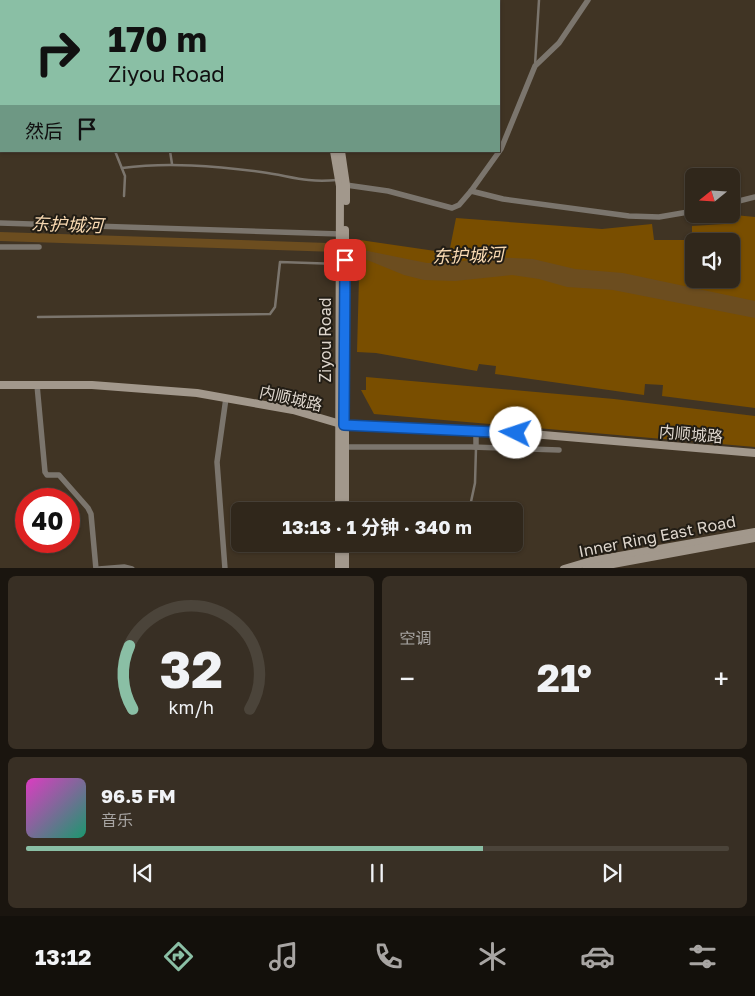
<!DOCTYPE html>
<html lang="zh">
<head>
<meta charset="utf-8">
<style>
  body { margin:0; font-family:"Golos Text","Noto Sans SC",sans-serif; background:#382f24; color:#f1f3f6; height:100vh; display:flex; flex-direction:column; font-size:19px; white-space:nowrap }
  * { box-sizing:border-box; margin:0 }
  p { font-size:16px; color:#a8a5a3 }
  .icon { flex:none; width:28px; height:28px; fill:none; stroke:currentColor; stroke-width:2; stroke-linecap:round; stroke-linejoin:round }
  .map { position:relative; height:568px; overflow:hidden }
  .panel { display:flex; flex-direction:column; gap:8px; padding:8px; background:#1a150f; flex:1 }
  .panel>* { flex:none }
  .hud { position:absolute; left:0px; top:0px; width:500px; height:152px; box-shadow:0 1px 4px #0004,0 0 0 1px #4b443a; background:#8abfa5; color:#111; overflow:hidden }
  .needle { width:32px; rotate:252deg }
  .controls { position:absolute; left:685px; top:168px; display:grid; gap:10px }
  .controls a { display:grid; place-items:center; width:55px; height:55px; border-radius:8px; background:#30271b; box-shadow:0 1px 4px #0004,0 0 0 1px #4b443a; font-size:25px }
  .speed { position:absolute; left:15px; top:488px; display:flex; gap:10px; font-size:25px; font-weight:700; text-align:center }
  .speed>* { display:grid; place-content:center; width:65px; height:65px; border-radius:50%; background:#30271b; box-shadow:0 1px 4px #0004,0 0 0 1px #4b443a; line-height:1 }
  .speed .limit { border:8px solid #d22; background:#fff; color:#111 }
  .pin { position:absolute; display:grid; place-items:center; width:42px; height:42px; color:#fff; margin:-21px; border-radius:10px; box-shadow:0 2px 8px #0006 }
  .me { position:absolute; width:55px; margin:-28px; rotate:274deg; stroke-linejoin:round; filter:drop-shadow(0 0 4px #0008) }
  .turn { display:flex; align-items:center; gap:18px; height:105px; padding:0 25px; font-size:22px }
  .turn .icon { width:65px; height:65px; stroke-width:2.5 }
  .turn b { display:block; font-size:35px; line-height:42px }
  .then { display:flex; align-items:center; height:48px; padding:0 25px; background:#0003; gap:10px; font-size:19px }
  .big { font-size:38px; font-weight:700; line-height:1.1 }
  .panel .card { flex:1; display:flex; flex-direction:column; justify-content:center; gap:8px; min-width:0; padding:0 18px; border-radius:8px; background:#382f24 }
  .panel .dial { align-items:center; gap:0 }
  .dial svg { height:130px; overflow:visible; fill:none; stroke:#4b443a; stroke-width:7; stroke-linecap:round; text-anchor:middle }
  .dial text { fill:#f1f3f6; stroke:none }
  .song { display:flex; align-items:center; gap:15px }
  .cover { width:60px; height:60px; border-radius:8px; background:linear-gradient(135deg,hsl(310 70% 55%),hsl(160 70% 35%)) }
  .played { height:5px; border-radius:2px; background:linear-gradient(90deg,#8abfa5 65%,#4b443a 65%) }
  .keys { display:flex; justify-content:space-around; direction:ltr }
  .heat { display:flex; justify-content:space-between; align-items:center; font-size:28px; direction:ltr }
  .panel .tiles { flex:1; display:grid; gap:8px; grid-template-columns:1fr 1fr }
  .card:last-child { grid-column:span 2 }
  .trip { position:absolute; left:231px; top:502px; width:292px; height:50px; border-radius:8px; background:#30271b; box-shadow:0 1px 4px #0004,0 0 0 1px #4b443a; font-weight:700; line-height:50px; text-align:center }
  .dock { display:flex; height:80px; justify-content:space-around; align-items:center; background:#13100b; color:#a8a5a3 }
  .dock .icon { width:35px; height:35px }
  .dock .active { color:#8abfa5 }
  .dock b { font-size:22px; color:#f1f3f6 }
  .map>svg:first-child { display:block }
  .green { fill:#794e00; fill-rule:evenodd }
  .water { fill:#6c4d1f }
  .building { fill:#5d503f; stroke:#a69785 }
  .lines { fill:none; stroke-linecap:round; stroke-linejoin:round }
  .lane { stroke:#7b756d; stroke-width:2.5 }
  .street { stroke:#7b756d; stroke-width:5.5 }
  .secondary { stroke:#a2988c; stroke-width:8 }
  .route-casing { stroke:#114b97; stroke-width:12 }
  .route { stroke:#1a73e8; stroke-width:9 }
  .labels { text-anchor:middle; stroke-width:4; stroke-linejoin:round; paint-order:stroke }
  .street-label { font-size:16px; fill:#ded6cd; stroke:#221d15 }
  .water-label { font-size:18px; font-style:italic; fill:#f8d9b2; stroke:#221d15 }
</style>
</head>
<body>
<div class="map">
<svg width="755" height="569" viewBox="0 0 755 569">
  <rect width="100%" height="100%" fill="#403424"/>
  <g class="green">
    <path d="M724,214L755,217V408L662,396L663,385L645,384L644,395L495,374L496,366L479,364L477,371L376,353L357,352L360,240L449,253L456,218L602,229L652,224L654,240H692V226L724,224ZM694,241H731V279H694Z"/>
    <path d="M366,377L614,399L755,416V447L374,414L361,390H366Z"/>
  </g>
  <path class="water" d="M0,232L328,243L427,263H449L492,257L533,259L575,269L623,273L755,301V318L613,290L567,287L539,279L512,275L455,281L424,280L404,275L355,255L337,252L0,241Z"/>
  <rect class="building" x="498" y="417" width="7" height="5"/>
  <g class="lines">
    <g class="lane">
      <path d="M67,0L68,1"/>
      <path d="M126,0V1"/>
      <path d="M535,65L539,0"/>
      <path d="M115,151L125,176L124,196"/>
      <path d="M170,151L172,164"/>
      <path d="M122,168C168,162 215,166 261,172C291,176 304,183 337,180"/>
      <path d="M38,317L270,314L275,307L280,262L339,264"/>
      <path d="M469,511L475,483L476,448"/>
    </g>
    <g class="street">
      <path d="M346,185L388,191L452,208L459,205L471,191L501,149L535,66L559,43L588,0"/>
      <path d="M471,191L503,199L629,216L659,217L694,211"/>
      <path d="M731,203L755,197"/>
      <path d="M0,223L340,234"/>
      <path d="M0,247H39"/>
      <path d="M37,385L45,472L47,475H59L88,508L91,514L96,569"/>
      <path d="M476,430V447"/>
      <path d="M344,447H471L559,450"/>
      <path d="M99,569L124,567L132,569"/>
      <path d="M225,569L217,462L226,398"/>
    </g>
    <g class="secondary">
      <path d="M300,0L301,1"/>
      <path d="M308,0V1"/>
      <path d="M334,151L340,186L339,511"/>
      <path d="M341,151L346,185V201"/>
      <path d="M0,385H92L197,393L293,410L344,425L497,431L755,453"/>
      <path d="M345,511V230"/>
      <path d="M345,544V569"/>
      <path d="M339,569V544"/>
      <path d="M564,569L591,561L755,532"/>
      <path d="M586,569L755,538"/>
    </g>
  </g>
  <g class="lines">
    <g class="route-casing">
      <path id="route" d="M345,260L344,425L516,433"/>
    </g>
    <use href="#route" class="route"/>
  </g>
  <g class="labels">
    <g class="street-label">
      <text transform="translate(325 340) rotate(-90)" y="6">Ziyou Road</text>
      <text transform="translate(291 398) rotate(13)" y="6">内顺城路</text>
      <text transform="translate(691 434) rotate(5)" y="6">内顺城路</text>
      <text transform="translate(657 536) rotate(-11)" y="6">Inner Ring East Road</text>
    </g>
    <g class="water-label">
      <text transform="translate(67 225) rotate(2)" y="6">东护城河</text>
      <text transform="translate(468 256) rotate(-2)" y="6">东护城河</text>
    </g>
  </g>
</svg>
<div class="controls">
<a><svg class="needle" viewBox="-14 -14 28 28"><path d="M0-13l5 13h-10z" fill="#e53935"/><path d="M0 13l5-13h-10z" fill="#a8a5a3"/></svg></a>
<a><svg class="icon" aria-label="sound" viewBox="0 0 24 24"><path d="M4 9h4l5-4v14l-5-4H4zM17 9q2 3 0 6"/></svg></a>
</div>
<div class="speed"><div class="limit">40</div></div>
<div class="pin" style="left:345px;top:260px;background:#d93025"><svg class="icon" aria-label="arrive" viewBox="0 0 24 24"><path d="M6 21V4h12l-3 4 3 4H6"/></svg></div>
<svg class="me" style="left:516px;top:433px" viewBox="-20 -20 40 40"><circle r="19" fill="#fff"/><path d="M0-13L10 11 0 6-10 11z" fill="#1a73e8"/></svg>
<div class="trip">13:13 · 1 分钟 · 340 m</div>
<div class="hud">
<div class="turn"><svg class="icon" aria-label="right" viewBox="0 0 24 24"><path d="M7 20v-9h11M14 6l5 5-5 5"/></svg><div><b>170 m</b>Ziyou Road</div></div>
<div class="then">然后<svg class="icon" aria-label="arrive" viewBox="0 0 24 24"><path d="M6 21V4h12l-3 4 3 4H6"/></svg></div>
</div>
</div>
<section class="panel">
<div class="tiles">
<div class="card dial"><svg viewBox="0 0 100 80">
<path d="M14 69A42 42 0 1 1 86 69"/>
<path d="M14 69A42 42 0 0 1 12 30" stroke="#8abfa5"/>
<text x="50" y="56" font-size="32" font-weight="700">32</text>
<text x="50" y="72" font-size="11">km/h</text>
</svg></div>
<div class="card"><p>空调</p>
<div class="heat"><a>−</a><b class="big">21°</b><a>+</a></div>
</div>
<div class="card">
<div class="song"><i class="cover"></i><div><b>96.5 FM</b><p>音乐</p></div></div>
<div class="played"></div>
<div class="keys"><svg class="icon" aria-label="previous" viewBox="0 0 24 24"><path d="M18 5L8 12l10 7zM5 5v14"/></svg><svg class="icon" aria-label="pause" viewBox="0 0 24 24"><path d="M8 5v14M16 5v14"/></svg><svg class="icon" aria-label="next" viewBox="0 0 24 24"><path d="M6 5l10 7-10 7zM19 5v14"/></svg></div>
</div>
</div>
</section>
<nav class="dock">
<b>13:12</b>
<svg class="icon active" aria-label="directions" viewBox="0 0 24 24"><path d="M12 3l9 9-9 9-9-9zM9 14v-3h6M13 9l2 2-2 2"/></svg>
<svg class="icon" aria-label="music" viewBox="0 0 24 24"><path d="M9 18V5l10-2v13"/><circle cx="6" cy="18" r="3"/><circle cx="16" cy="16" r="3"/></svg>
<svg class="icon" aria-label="phone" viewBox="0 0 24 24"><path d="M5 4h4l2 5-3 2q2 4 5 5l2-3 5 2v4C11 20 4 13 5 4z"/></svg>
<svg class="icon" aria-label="climate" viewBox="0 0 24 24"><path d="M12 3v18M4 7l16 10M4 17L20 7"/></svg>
<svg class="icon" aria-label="car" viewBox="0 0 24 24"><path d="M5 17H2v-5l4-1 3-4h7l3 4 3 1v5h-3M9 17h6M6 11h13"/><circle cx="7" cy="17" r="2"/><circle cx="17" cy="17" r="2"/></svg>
<svg class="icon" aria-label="filters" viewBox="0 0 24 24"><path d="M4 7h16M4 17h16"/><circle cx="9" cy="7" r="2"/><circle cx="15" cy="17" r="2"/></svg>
</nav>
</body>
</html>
